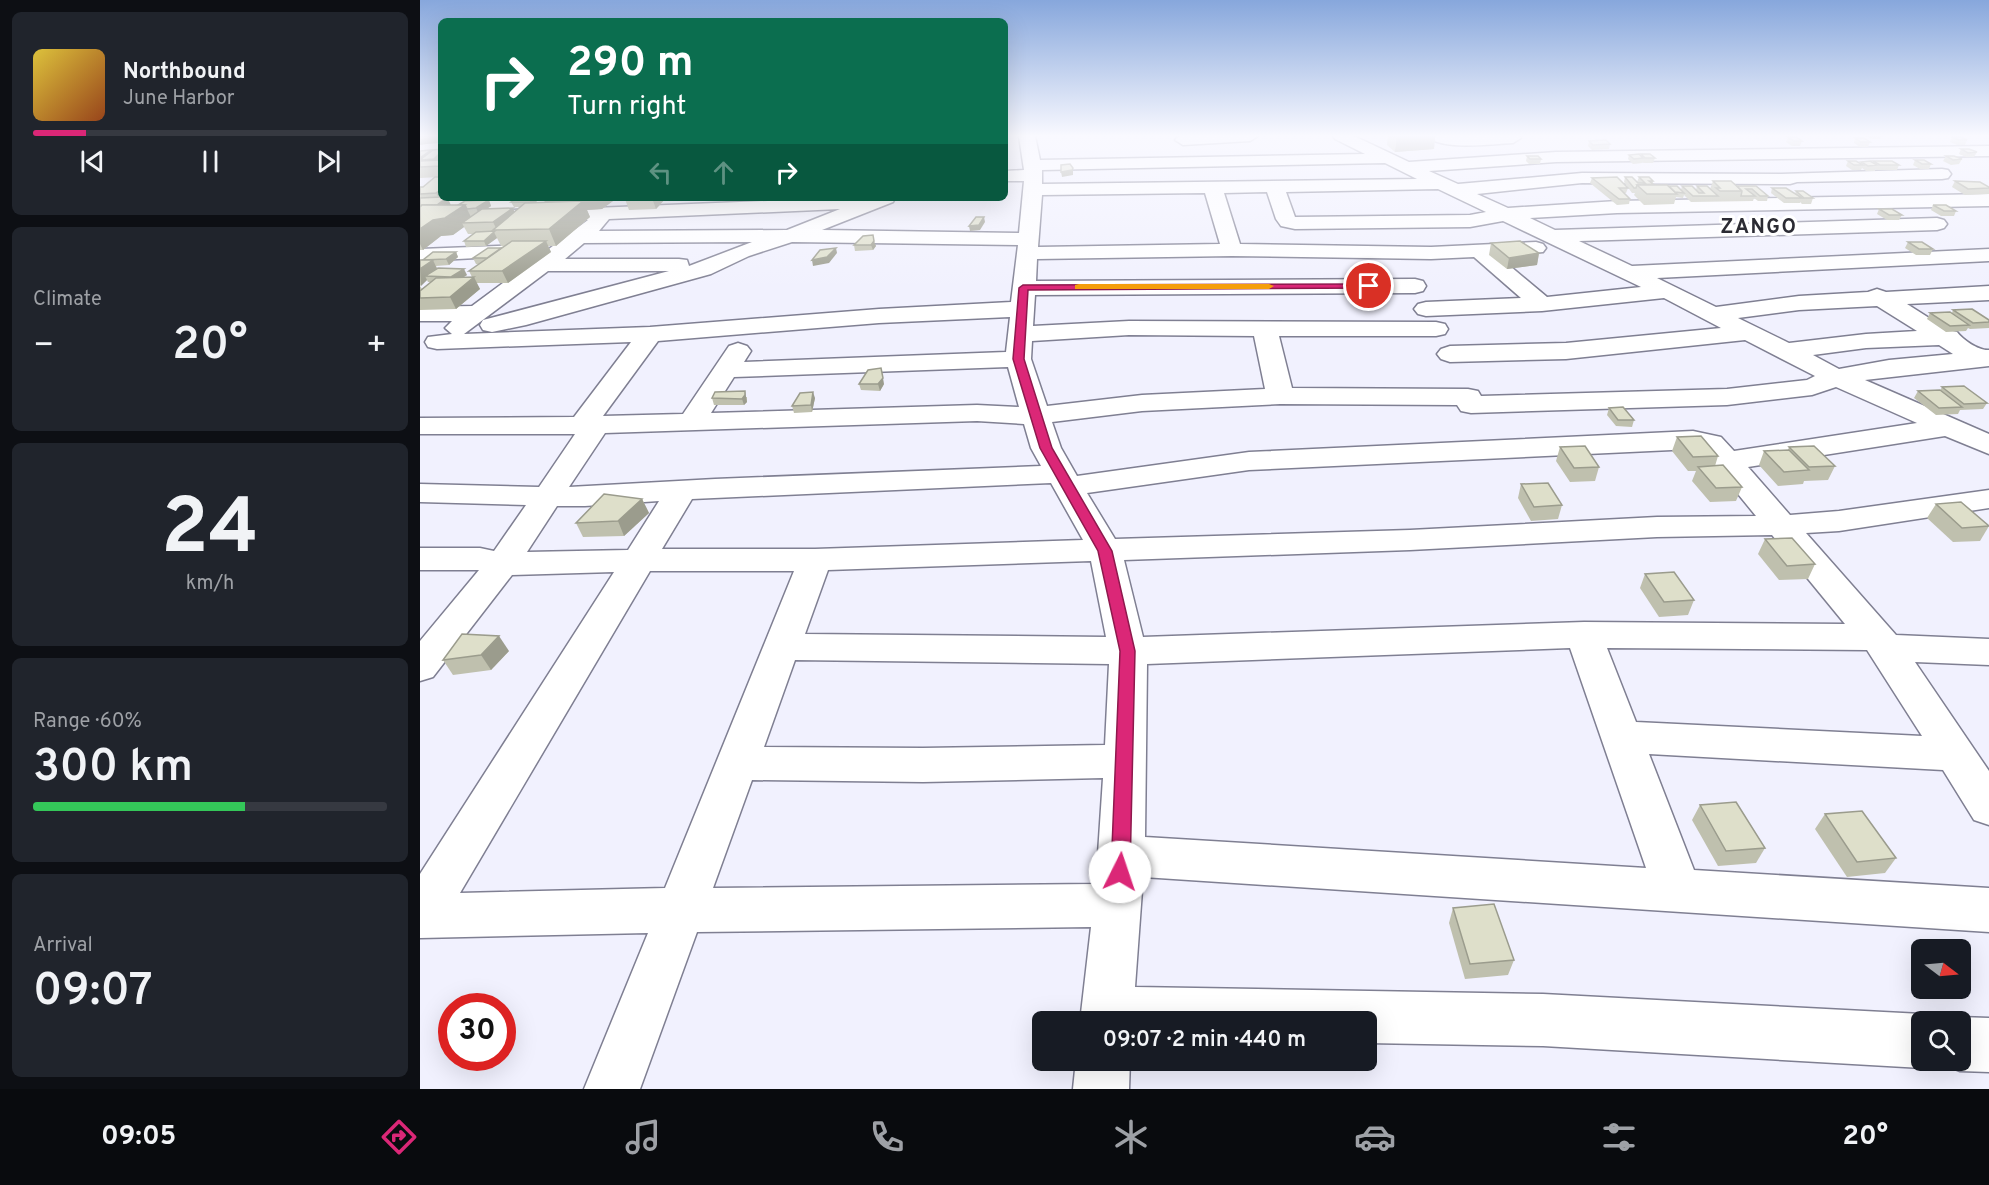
<!DOCTYPE html>
<html lang="en">
<head>
<meta charset="utf-8">
<style>
  body { margin:0; font-family:Overpass,sans-serif; background:#20242c; color:#f1f3f6; height:100vh; display:flex; flex-direction:column; font-size:22px; white-space:nowrap }
  * { box-sizing:border-box; margin:0 }
  p { font-size:20px; color:#9ea1a6 }
  .icon { flex:none; width:33px; height:33px; fill:none; stroke:currentColor; stroke-width:2; stroke-linecap:round; stroke-linejoin:round }
  .map { position:relative; flex:1; overflow:hidden }
  .panel { display:flex; flex-direction:column; gap:12px; padding:12px; background:#0d0f14; width:420px }
  .panel>* { flex:none }
  .guide { position:absolute; left:18px; top:18px; width:570px; height:183px; border-radius:9px; box-shadow:0 6px 24px #0002; background:#0b6e4f; color:#fff; overflow:hidden }
  .needle { width:39px; rotate:106deg }
  .buttons { position:absolute; left:1491px; top:939px; display:grid; gap:12px }
  .buttons a { display:grid; place-items:center; width:60px; height:60px; border-radius:9px; background:#171b24; box-shadow:0 6px 24px #0002; font-size:30px }
  .speed { position:absolute; left:18px; top:993px; display:flex; gap:12px; font-size:30px; font-weight:700; text-align:center }
  .speed>* { display:grid; place-content:center; width:78px; height:78px; border-radius:50%; background:#171b24; box-shadow:0 6px 24px #0002; line-height:1 }
  .speed .limit { border:9px solid #d22; background:#fff; color:#111 }
  .pin { position:absolute; display:grid; place-items:center; width:51px; height:51px; color:#fff; margin:-26px; border:3px solid #fff; border-radius:50%; box-shadow:0 2px 6px #0007 }
  .me { position:absolute; width:66px; margin:-33px; rotate:4deg; stroke-linejoin:round; filter:drop-shadow(0 0 4px #0008) }
  .turn { display:flex; align-items:center; gap:21px; height:126px; padding:0 30px; font-size:27px }
  .turn .icon { width:78px; height:78px; stroke-width:2.5 }
  .turn b { display:block; font-size:42px; line-height:51px }
  .lanes { display:flex; align-items:center; height:57px; padding:0 30px; background:#0003; justify-content:center; gap:30px; direction:ltr }
  .lanes .off { opacity:.35 }
  .big { font-size:45px; font-weight:600; line-height:1.1 }
  .panel .widget { flex:1; display:flex; flex-direction:column; justify-content:center; gap:9px; min-width:0; padding:0 21px; border-radius:9px; background:#20242c }
  .panel .dial { align-items:center; gap:0 }
  .dial b { font-size:78px; line-height:1 }
  .song { display:flex; align-items:center; gap:18px }
  .cover { width:72px; height:72px; border-radius:9px; background:linear-gradient(135deg,hsl(50 70% 55%),hsl(20 70% 35%)) }
  .played { height:6px; border-radius:3px; background:linear-gradient(90deg,#db2777 15%,#363941 15%) }
  .keys { display:flex; justify-content:space-around; direction:ltr }
  .heat { display:flex; justify-content:space-between; align-items:center; font-size:33px; direction:ltr }
  .charge { height:9px; border-radius:4px; background:linear-gradient(90deg,#34c759 60%,#363941 0) }
  .trip { position:absolute; left:612px; top:1011px; width:345px; height:60px; border-radius:9px; background:#171b24; box-shadow:0 6px 24px #0002; font-weight:600; line-height:60px; text-align:center }
  .tab-bar { display:flex; height:96px; justify-content:space-around; align-items:center; background:#090b0e; color:#9ea1a6 }
  .tab-bar .icon { width:42px; height:42px }
  .tab-bar .current { color:#db2777 }
  .tab-bar b { font-size:27px; color:#f1f3f6 }
  main { display:flex; flex:1; min-height:0 }
  .map>svg:first-child { display:block }
  .lines { fill:none; stroke-linecap:round; stroke-linejoin:round }
  .minor-casing { stroke:#7f7f92; stroke-width:3 }
  .minor { fill:#fff; fill-rule:evenodd }
  .wall { fill:#bfc0ae; fill-rule:evenodd }
  .shaded-wall { fill:#9b9c8d }
  .building { fill:#dedfca; stroke:#9b9c8d; stroke-width:1.5 }
  .route { fill:#db2777; stroke:#8e194d; stroke-width:1.5 }
  .slow { fill:#f59e0b }
  .labels { text-anchor:middle; stroke-width:6; stroke-linejoin:round; paint-order:stroke }
  .far-district-label { font-size:20px; font-weight:bold; letter-spacing:1.5px; fill:#2b2b33; stroke:#fff }
</style>
</head>
<body>
<main>
<section class="panel">
<div class="widget">
<div class="song"><i class="cover"></i><div><b>Northbound</b><p>June Harbor</p></div></div>
<div class="played"></div>
<div class="keys"><svg class="icon" aria-label="previous" viewBox="0 0 24 24"><path d="M18 5L8 12l10 7zM5 5v14"/></svg><svg class="icon" aria-label="pause" viewBox="0 0 24 24"><path d="M8 5v14M16 5v14"/></svg><svg class="icon" aria-label="next" viewBox="0 0 24 24"><path d="M6 5l10 7-10 7zM19 5v14"/></svg></div>
</div>
<div class="widget"><p>Climate</p>
<div class="heat"><a>−</a><b class="big">20°</b><a>+</a></div>
</div>
<div class="widget dial"><b>24</b><p>km/h</p></div>
<div class="widget"><p>Range · 60%</p><b class="big">300 km</b><div class="charge"></div></div>
<div class="widget"><p>Arrival</p><b class="big">09:07</b></div>
</section>
<div class="map">
<svg width="1569" height="1089" viewBox="0 0 1569 1089">
  <rect width="100%" height="100%" fill="#f1f1fe"/>
  <g class="lines">
    <g class="minor-casing">
      <g id="minor">
        <path d="M599,136H615L620,160L945,154L915,139L913,136H934L989,162L1136,152L1569,146V156L1136,162L1009,171L1038,184L1162,173L1361,174L1522,169L1528,170L1531,174L1528,178L1522,179L1377,182L1370,184L1162,183L1057,194L1088,208L1197,201L1569,194V206L1197,213L1110,218L1135,230L1517,218L1524,220L1527,224L1524,228L1517,230L1159,241L1212,266L1569,249V261L1237,278L1296,307L1379,296L1448,292L1457,289L1466,292L1569,286V300L1487,304L1528,330L1537,332C1543,340 1559,351 1569,350V366L1445,380L1569,434V454L1525,436L1328,467L1370,515L1419,511L1569,490V508L1419,531L1386,533L1476,635L1569,639V665L1495,662L1569,771V825L1554,820L1523,770L1229,754L1274,870L1569,888V932L723,877L715,987L1123,994L1502,1014L1519,1022H1502V1060H1519L1502,1068L1123,1046L946,1043V1022H660L671,927L277,932L220,1089H164L228,933L0,938V874L194,572L92,575L13,677L0,681V641L59,570H0V548H60L74,551L106,505L0,502V484L119,487L155,434H0V418L154,417L211,342L17,349L8,347L5,342L8,337L32,334L25,328L32,321H0V307L52,306L168,220H118L115,216L118,212L125,210L419,198L444,200L475,198L473,202L402,230L599,233L604,181H585V171L604,170ZM965,163L997,179L622,184V170ZM1018,189L1066,212L1050,215L875,217L866,192ZM847,192L856,219L861,226L875,229L1050,227L1083,221L1221,287L1127,297L1078,256L1123,252L1126,248L1123,244L1116,242L1011,247L820,244L804,193ZM785,193L800,244L618,247L622,195ZM420,209L367,230L179,231L189,219ZM332,242L269,266L267,260L259,259H145L164,243ZM372,242L598,245L591,302L459,309L230,327L44,334L128,271H249L63,320L60,325L63,330L72,332L106,325L291,274L329,256ZM812,256L1011,259L1054,257L1101,298L1006,302L998,304L994,309L998,314L1006,316L1122,311L1244,298L1301,328L1146,343L1030,346L1021,349L1017,354L1021,359L1030,362L1146,359L1325,340L1395,376L1387,380L1307,389L1061,396L1058,391L1048,389L872,388L859,336H1016L1025,334L1028,329L1025,324L1016,322L709,321L613,326L615,295L995,293L1003,291L1006,286L1003,281L995,279L616,281L617,259ZM1457,306L1497,331L1446,334L1369,343L1318,318L1379,310ZM590,317L586,352L324,362L331,351L327,346L318,343L309,346L263,414L183,416L238,341L459,323ZM709,335L834,336L845,389L722,395L627,406L611,359L612,341ZM1519,345L1533,354L1469,360L1419,369L1393,355L1446,348ZM588,367L599,407L557,405L291,413L314,377ZM1416,387L1497,423L1314,451L1301,437L1273,431L829,452L657,476L641,448L632,422L722,411L860,404L1037,405L1041,411L1051,413L1307,405L1392,395ZM557,421L604,424L611,448L621,466L295,479L149,487L185,433ZM1273,449L1282,450L1336,516L1237,517L990,530L695,539L667,493L829,470ZM631,483L663,540L395,549H242L272,499ZM239,501L208,550L107,552L137,506H165ZM1352,535L1425,624L1164,622L723,637L704,560L990,550L1237,537ZM671,561L686,637L385,634L408,570ZM230,571H374L245,888L40,893ZM1150,648L1226,868L725,837L727,664ZM1187,648L1447,650L1502,736L1216,722ZM375,660L689,664L685,745L503,748L344,747ZM683,778L676,884L293,888L332,780L503,782Z"/>
        <path d="M759,136H838L830,141L763,145L755,140Z"/>
        <path d="M1007,136H1100L1101,138L1093,143C1073,144 1020,151 1007,136Z"/>
        <path d="M21,143V153L0,154V144Z"/>
        <path d="M73,198H144L145,200L143,204L136,206L0,214V202Z"/>
        <path d="M106,245L113,247L117,251L113,255L0,261V249Z"/>
        <path d="M1540,1017L1569,1018V1072L1540,1071L1521,1063L1520,1060H1540V1022H1530Z"/>
        <path d="M656,1060H710L709,1089H653Z"/>
      </g>
    </g>
    <use href="#minor" class="minor"/>
  </g>
  <g class="wall">
    <path d="M968,136H1015L1014,149L975,152L967,145Z"/>
    <path d="M1446,136H1462L1460,139H1452Z"/>
    <path d="M1368,137L1382,141L1380,146H1372L1366,142Z"/>
    <path d="M1532,137L1547,140L1545,145H1537L1530,142Z"/>
    <path d="M1435,138L1450,142L1448,147H1440L1434,143Z"/>
    <path d="M1169,141L1190,144L1189,149L1172,150L1168,146Z"/>
    <path d="M21,149V177L0,178V151H11Z"/>
    <path d="M1541,149L1557,152L1554,157H1546L1539,154Z"/>
    <path d="M1221,154L1235,158L1233,163H1224L1222,162V163L1213,164L1208,159L1209,155L1220,156Z"/>
    <path d="M1107,156L1121,159L1120,164H1109L1106,161Z"/>
    <path d="M1526,156L1542,159L1539,164L1531,165L1523,161Z"/>
    <path d="M1495,160L1511,164L1509,169H1500L1493,165Z"/>
    <path d="M1428,161L1440,163L1441,162L1452,163L1453,161L1479,165L1477,170H1457L1455,169V171H1446L1442,168L1441,170H1432L1426,166Z"/>
    <path d="M1205,177L1217,182L1219,177L1233,181V185L1249,186L1261,190L1262,186L1276,190L1277,186L1290,189L1293,181L1317,186H1336L1348,196L1347,201H1338L1334,198L1333,201L1271,202L1264,195L1263,198L1256,197L1254,204L1224,205L1214,195L1215,193H1212L1204,182Z"/>
    <path d="M1172,178L1208,188L1206,193H1204L1210,199L1209,204L1197,205L1170,183Z"/>
    <path d="M1535,181L1569,187V194L1545,195L1532,187Z"/>
    <path d="M0,187H3L28,199L31,205H38L46,201L44,198H192L193,201L182,209L167,210L170,217L136,246H128L131,252L88,283H56L60,289L36,309L0,310V286L2,289L11,282H8L7,280L0,286V260L36,252L38,257L29,265L16,266L17,268L47,275L42,278L52,277L49,271L59,264H56L53,258L84,246H81L77,238L66,246L46,247L44,241L53,234H48L44,227L33,235L21,236L3,250H0ZM115,199H130L125,202H117ZM69,201H93L91,202L94,207H100L94,212L93,208L67,209L71,206Z"/>
    <path d="M1352,188L1375,194L1376,191L1393,198L1391,204H1382L1380,202V203H1364L1351,193Z"/>
    <path d="M206,198H246L236,209L209,210L205,199Z"/>
    <path d="M1513,205L1536,211L1534,216H1521L1511,210Z"/>
    <path d="M1459,209L1482,215L1479,220H1467L1457,214Z"/>
    <path d="M443,236L456,246L453,250L435,251L434,245Z"/>
    <path d="M1488,242L1513,249L1510,255H1496L1485,248Z"/>
    <path d="M1071,243L1119,253L1117,265L1087,269L1069,255Z"/>
    <path d="M1533,310L1569,320V328L1550,329L1548,328L1546,331L1526,332L1507,319L1510,313H1532Z"/>
    <path d="M439,384H464L460,391L441,390Z"/>
    <path d="M1522,387L1567,403L1563,409L1540,410L1538,414L1516,415L1494,398L1498,391H1520Z"/>
    <path d="M327,397V402L324,405H294L292,398Z"/>
    <path d="M395,398L392,412L374,413L372,406Z"/>
    <path d="M1189,408L1214,420L1212,427L1196,426L1187,415Z"/>
    <path d="M1257,437L1298,456L1295,466L1322,487L1316,501L1290,502L1272,481L1276,471H1268L1252,451Z"/>
    <path d="M1140,447L1179,467L1175,481L1150,482L1136,461Z"/>
    <path d="M1369,447L1415,466L1408,480L1384,481L1383,484L1358,486L1339,465L1344,451L1368,450Z"/>
    <path d="M1101,484L1142,505L1138,519L1111,521L1098,498Z"/>
    <path d="M222,499L229,513L204,536L163,537L156,523Z"/>
    <path d="M1516,504L1569,526L1560,541L1533,542L1507,518Z"/>
    <path d="M1345,539L1395,564L1388,579L1359,580L1338,554Z"/>
    <path d="M1225,574L1274,600L1268,615L1239,617L1220,588Z"/>
    <path d="M89,651L71,670L33,675L23,660Z"/>
    <path d="M1280,805L1345,848L1336,863L1298,866L1272,820Z"/>
    <path d="M1405,814L1476,858L1465,873L1427,877L1395,829Z"/>
    <path d="M1033,908L1094,960L1088,975L1045,979L1029,923Z"/>
  </g>
  <g class="shaded-wall">
    <path d="M14,136H21V142L0,145V140Z"/>
    <path d="M977,136H1015L1014,149L975,152Z"/>
    <path d="M11,150L13,155L21,152V160L0,165V158Z"/>
    <path d="M653,168V175L642,177L641,172Z"/>
    <path d="M21,190V198H29L28,199L32,208L17,205L21,202L16,193Z"/>
    <path d="M115,198L117,203L112,207L110,202Z"/>
    <path d="M150,198H192L193,201L182,209L167,210L170,217L136,246L129,229L137,207Z"/>
    <path d="M232,198H246L236,209Z"/>
    <path d="M69,200L71,206L59,214L56,208Z"/>
    <path d="M45,205L53,221L42,223L44,227L33,235L21,236L3,250L0,244V229L13,220Z"/>
    <path d="M93,208L97,219L77,230L73,222Z"/>
    <path d="M564,217L565,222L560,230L550,231L549,226Z"/>
    <path d="M74,232L77,238L66,246L64,241Z"/>
    <path d="M126,241L131,252L88,283L82,271Z"/>
    <path d="M454,241L456,246L453,250L451,245Z"/>
    <path d="M416,248L417,253L409,263L393,266L392,260Z"/>
    <path d="M36,252L38,257L29,265L26,259Z"/>
    <path d="M1119,253L1117,265L1087,269L1089,258Z"/>
    <path d="M13,260L18,271L5,276L7,280L1,286L0,269Z"/>
    <path d="M44,269L47,275L34,283L31,277Z"/>
    <path d="M54,277L60,289L36,309L30,297Z"/>
    <path d="M463,378L464,384L460,391L458,384Z"/>
    <path d="M325,391L327,402L324,405L322,399Z"/>
    <path d="M393,392L395,398L392,412L391,405Z"/>
    <path d="M222,499L229,513L204,536L198,521Z"/>
    <path d="M79,636L89,651L71,670L61,655Z"/>
  </g>
  <g class="building">
    <path d="M2,136H20L0,140V137Z"/>
    <path d="M1368,137H1376L1382,141H1374Z"/>
    <path d="M1532,137H1540L1547,140H1539Z"/>
    <path d="M1435,138H1444L1450,142H1441Z"/>
    <path d="M1186,140L1190,144L1173,145L1169,141Z"/>
    <path d="M21,149V152L14,159L0,160L13,150Z"/>
    <path d="M1541,149H1549L1557,152L1548,153Z"/>
    <path d="M11,150L0,158V151Z"/>
    <path d="M1219,154L1223,158L1214,159L1209,155Z"/>
    <path d="M1221,154H1230L1235,158H1225Z"/>
    <path d="M1107,156H1118L1121,159H1110Z"/>
    <path d="M1526,156H1534L1542,159L1533,160Z"/>
    <path d="M21,160V166L0,167V161Z"/>
    <path d="M1495,160H1504L1511,164H1502Z"/>
    <path d="M1428,161H1436L1443,165H1434Z"/>
    <path d="M1450,161L1457,165L1448,166L1441,162Z"/>
    <path d="M1453,161H1472L1479,165H1460Z"/>
    <path d="M650,164L653,168L652,170L641,172V165Z"/>
    <path d="M15,177H21V190L16,193L0,194V187H3Z"/>
    <path d="M1197,177L1208,188H1199L1210,199H1199L1172,178Z"/>
    <path d="M1205,177H1212L1218,183H1225L1219,177H1229L1233,181H1229L1233,184L1217,185L1216,188H1214Z"/>
    <path d="M1293,181H1311L1322,191H1300L1296,188H1300Z"/>
    <path d="M1535,181L1560,182L1569,187V188L1548,189Z"/>
    <path d="M1217,185H1247L1257,194H1227Z"/>
    <path d="M1249,186H1257L1264,193L1255,192Z"/>
    <path d="M1262,186H1272L1279,193H1284L1277,186H1287L1298,196H1273Z"/>
    <path d="M1317,186H1336L1348,196H1340L1332,189H1326L1335,196H1321L1322,191Z"/>
    <path d="M1352,188H1366L1382,198H1366Z"/>
    <path d="M1376,191H1383L1393,198H1384Z"/>
    <path d="M21,197L26,198L17,205H2L0,206V198Z"/>
    <path d="M96,198H115L110,202H91Z"/>
    <path d="M131,198H150L145,201L125,202Z"/>
    <path d="M152,198H179L148,201Z"/>
    <path d="M206,198H232L205,199Z"/>
    <path d="M69,200L56,208L47,209L45,205H38L45,201Z"/>
    <path d="M163,201L129,229L73,230L105,203Z"/>
    <path d="M2,205H45L25,218L13,220L0,229V207Z"/>
    <path d="M1513,205H1526L1536,211H1524Z"/>
    <path d="M93,208L73,222L42,223L62,209Z"/>
    <path d="M1459,209H1472L1482,215H1469Z"/>
    <path d="M556,217H564L559,225L549,226Z"/>
    <path d="M75,231L64,241H44L56,232Z"/>
    <path d="M453,235L454,241L451,245H434L443,236Z"/>
    <path d="M92,241H126L82,271H49Z"/>
    <path d="M1100,241L1119,253L1089,258L1071,243Z"/>
    <path d="M1488,242H1502L1513,249H1499Z"/>
    <path d="M68,248H81L67,258H53Z"/>
    <path d="M416,248L407,257L392,260L400,250Z"/>
    <path d="M13,252H36L26,259L3,260Z"/>
    <path d="M0,260H13L0,269Z"/>
    <path d="M18,268L44,269L31,277L5,276Z"/>
    <path d="M54,277L30,297L0,298V291L16,278Z"/>
    <path d="M1552,309L1569,320V322L1553,323L1533,310Z"/>
    <path d="M1530,312L1549,325L1530,326L1510,313Z"/>
    <path d="M461,368L463,378L458,384H439L448,370Z"/>
    <path d="M1544,386L1567,403L1544,404L1522,387Z"/>
    <path d="M1520,390L1542,407L1519,408L1498,391Z"/>
    <path d="M325,391V395L322,399L292,398L295,392Z"/>
    <path d="M393,392L391,405L372,406L380,393Z"/>
    <path d="M1203,407L1214,420H1198L1189,408Z"/>
    <path d="M1281,436L1298,456L1273,457L1257,437Z"/>
    <path d="M1165,446L1179,467L1154,468L1140,447Z"/>
    <path d="M1394,446L1415,466L1389,467L1369,447Z"/>
    <path d="M1369,450L1389,470L1364,472L1344,451Z"/>
    <path d="M1303,465L1322,487L1296,488L1278,467Z"/>
    <path d="M1128,483L1142,505L1114,507L1101,484Z"/>
    <path d="M184,494L222,499L198,521L156,523Z"/>
    <path d="M1541,502L1569,526L1542,528L1516,504Z"/>
    <path d="M1372,538L1395,564L1367,566L1345,539Z"/>
    <path d="M1254,572L1274,600L1244,602L1225,574Z"/>
    <path d="M42,634L79,636L61,655L23,660Z"/>
    <path d="M1316,802L1345,848L1306,851L1280,805Z"/>
    <path d="M1442,811L1476,858L1437,862L1405,814Z"/>
    <path d="M1074,904L1094,960L1050,964L1033,908Z"/>
  </g>
  <linearGradient id="sky" x2="0" y2="1"><stop stop-color="#87a7dc"/><stop offset="0.47" stop-color="#f9f9ff"/><stop offset="1" stop-color="#f9f9ff" stop-opacity="0"/></linearGradient>
  <rect width="1569" height="289" fill="url(#sky)"/>
  <path class="route" d="M949,284H952V288L608,290L604,359L632,448L692,551L715,651L710,872L707,878L700,880L693,878L691,872L700,651L678,551L620,448L593,359L599,288L603,285Z"/>
  <path class="slow" d="M659,284H849L854,286L849,289H655V285Z"/>
  <g class="labels">
    <g class="far-district-label">
      <text x="1339" y="233">ZANGO</text>
    </g>
  </g>
</svg>
<div class="buttons">
<a><svg class="needle" viewBox="-14 -14 28 28"><path d="M0-13l5 13h-10z" fill="#e53935"/><path d="M0 13l5-13h-10z" fill="#9ea1a6"/></svg></a>
<a><svg class="icon" aria-label="search" viewBox="0 0 24 24"><circle cx="10" cy="10" r="6"/><path d="M15 15l6 6"/></svg></a>
</div>
<div class="speed"><div class="limit">30</div></div>
<div class="pin" style="left:949px;top:286px;background:#d93025"><svg class="icon" aria-label="arrive" viewBox="0 0 24 24"><path d="M6 21V4h12l-3 4 3 4H6"/></svg></div>
<svg class="me" style="left:700px;top:872px" viewBox="-20 -20 40 40"><circle r="19" fill="#fff"/><path d="M0-13L10 11 0 6-10 11z" fill="#db2777"/></svg>
<div class="trip">09:07 · 2 min · 440 m</div>
<div class="guide">
<div class="turn"><svg class="icon" aria-label="right" viewBox="0 0 24 24"><path d="M7 20v-9h11M14 6l5 5-5 5"/></svg><div><b>290 m</b>Turn right</div></div>
<div class="lanes"><svg class="icon off" aria-label="left" viewBox="0 0 24 24"><path d="M17 20v-9H6M10 6l-5 5 5 5"/></svg><svg class="icon off" aria-label="ahead" viewBox="0 0 24 24"><path d="M12 20V5M6 11l6-6 6 6"/></svg><svg class="icon" aria-label="right" viewBox="0 0 24 24"><path d="M7 20v-9h11M14 6l5 5-5 5"/></svg></div>
</div>
</div>
</main>
<nav class="tab-bar">
<b>09:05</b>
<svg class="icon current" aria-label="directions" viewBox="0 0 24 24"><path d="M12 3l9 9-9 9-9-9zM9 14v-3h6M13 9l2 2-2 2"/></svg>
<svg class="icon" aria-label="music" viewBox="0 0 24 24"><path d="M9 18V5l10-2v13"/><circle cx="6" cy="18" r="3"/><circle cx="16" cy="16" r="3"/></svg>
<svg class="icon" aria-label="phone" viewBox="0 0 24 24"><path d="M5 4h4l2 5-3 2q2 4 5 5l2-3 5 2v4C11 20 4 13 5 4z"/></svg>
<svg class="icon" aria-label="climate" viewBox="0 0 24 24"><path d="M12 3v18M4 7l16 10M4 17L20 7"/></svg>
<svg class="icon" aria-label="car" viewBox="0 0 24 24"><path d="M5 17H2v-5l4-1 3-4h7l3 4 3 1v5h-3M9 17h6M6 11h13"/><circle cx="7" cy="17" r="2"/><circle cx="17" cy="17" r="2"/></svg>
<svg class="icon" aria-label="filters" viewBox="0 0 24 24"><path d="M4 7h16M4 17h16"/><circle cx="9" cy="7" r="2"/><circle cx="15" cy="17" r="2"/></svg>
<b>20°</b>
</nav>
</body>
</html>
